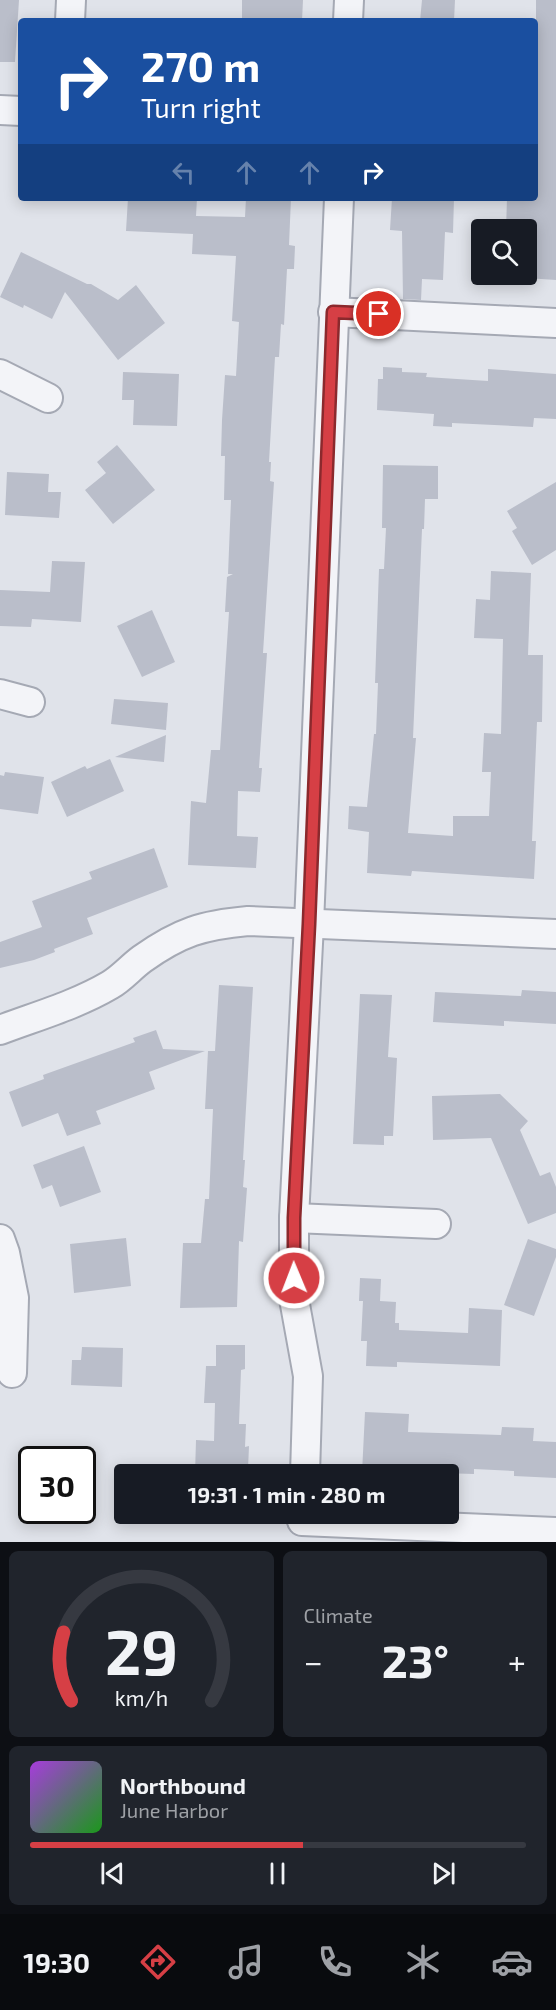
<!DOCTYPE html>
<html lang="en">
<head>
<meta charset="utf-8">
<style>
  body { margin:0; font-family:"Exo 2",sans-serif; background:#20242c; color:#f1f3f6; height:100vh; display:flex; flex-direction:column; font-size:22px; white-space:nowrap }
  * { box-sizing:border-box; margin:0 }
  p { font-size:20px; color:#9ea1a6 }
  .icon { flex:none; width:33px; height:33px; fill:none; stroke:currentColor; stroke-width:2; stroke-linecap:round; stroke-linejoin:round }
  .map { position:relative; height:1542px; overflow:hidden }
  .details { display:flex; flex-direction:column; gap:9px; padding:9px; background:#0d0f14; flex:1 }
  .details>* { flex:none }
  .top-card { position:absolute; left:18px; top:18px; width:520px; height:183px; border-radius:6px; box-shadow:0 3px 15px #0003; background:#1a4fa0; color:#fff; overflow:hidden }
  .tools { position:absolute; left:471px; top:219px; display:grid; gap:12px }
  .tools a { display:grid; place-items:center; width:66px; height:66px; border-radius:6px; background:#171b24; box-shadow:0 3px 15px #0003; font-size:30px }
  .speed { position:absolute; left:18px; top:1446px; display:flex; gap:12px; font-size:30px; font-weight:700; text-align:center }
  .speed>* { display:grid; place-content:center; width:78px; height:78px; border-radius:50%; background:#171b24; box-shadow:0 3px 15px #0003; line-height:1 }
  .speed .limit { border:3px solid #111; border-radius:9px; background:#fff; color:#111 }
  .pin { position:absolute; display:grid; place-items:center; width:51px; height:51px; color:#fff; margin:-26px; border:3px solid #fff; border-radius:50%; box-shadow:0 2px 6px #0007 }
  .me { position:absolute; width:66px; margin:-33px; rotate:359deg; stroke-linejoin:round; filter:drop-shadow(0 0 4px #0008) }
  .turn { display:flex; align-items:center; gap:21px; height:126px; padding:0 24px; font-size:27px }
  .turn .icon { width:78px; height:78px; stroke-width:2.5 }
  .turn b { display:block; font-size:42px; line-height:51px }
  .lanes { display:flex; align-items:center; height:57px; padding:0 24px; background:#0003; justify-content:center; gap:30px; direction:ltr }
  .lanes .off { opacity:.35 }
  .big { font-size:45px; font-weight:700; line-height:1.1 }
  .details .tile { flex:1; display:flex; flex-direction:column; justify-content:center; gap:9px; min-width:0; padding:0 21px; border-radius:9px; background:#20242c }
  .details .dial { align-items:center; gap:0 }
  .dial svg { height:156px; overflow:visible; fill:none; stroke:#363941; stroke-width:7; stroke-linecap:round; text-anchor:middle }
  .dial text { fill:#f1f3f6; stroke:none }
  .song { display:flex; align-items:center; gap:18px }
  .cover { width:72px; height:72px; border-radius:9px; background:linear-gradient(135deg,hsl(280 70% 55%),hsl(120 70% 35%)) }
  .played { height:6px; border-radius:3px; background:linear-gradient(90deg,#d63f45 55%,#363941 55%) }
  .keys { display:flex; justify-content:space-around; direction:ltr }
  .heat { display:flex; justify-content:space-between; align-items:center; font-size:33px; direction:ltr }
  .details .tiles { flex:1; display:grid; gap:9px; grid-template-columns:1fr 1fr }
  .tile:last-child { grid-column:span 2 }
  .trip { position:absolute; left:114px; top:1464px; width:345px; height:60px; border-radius:6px; background:#171b24; box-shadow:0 3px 15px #0003; font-weight:700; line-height:60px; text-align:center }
  .tabs { display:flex; height:96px; justify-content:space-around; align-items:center; background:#090b0e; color:#9ea1a6 }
  .tabs .icon { width:42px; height:42px }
  .tabs .selected { color:#d63f45 }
  .tabs b { font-size:27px; color:#f1f3f6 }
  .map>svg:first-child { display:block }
  .building { fill:#babeca }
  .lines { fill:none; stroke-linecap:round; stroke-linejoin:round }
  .minor-casing { stroke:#a5a9b4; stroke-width:32 }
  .minor { stroke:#f3f4f8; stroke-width:28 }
  .route-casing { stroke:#8b292d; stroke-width:15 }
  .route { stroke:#d63f45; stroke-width:10 }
</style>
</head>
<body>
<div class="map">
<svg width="556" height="1542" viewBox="0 0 556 1542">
  <rect width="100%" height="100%" fill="#e0e3ea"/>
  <g class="building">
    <path d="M0,0H19L15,62H0Z"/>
    <path d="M242,0H303L302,21H242Z"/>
    <path d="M422,0H455L454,21H420Z"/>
    <path d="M536,0H556V280L526,278V230H506L507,198H536Z"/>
    <path d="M128,198H197L196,216L245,217L246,198H291L289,245L295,246L294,269H287L284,325L281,324L279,357H275L269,462H271L270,481L274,482L263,653H267L259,768H262L260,792L238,791L237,836L258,837L256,868L188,865L191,801L206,803L211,750H220L229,612H225L227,577L233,574H228L231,500H224L225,456H221L222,420L225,375L236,376L239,322L232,321L236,256L192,254L193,234L126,231Z"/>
    <path d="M392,198H454L453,233L445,232L443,280L422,279L421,300L403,299L402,231L390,230Z"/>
    <path d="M21,252L87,284H91L118,300L136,285L165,323L118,360L65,292L52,319L24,305L23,308L0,297Z"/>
    <path d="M383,367L402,368V372L427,373L426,377L488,381V369L556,374V419L534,418L533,427L452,423V427L433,426L434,414L377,410L378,379H383Z"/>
    <path d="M123,372L179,374L177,426L133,425L134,400H122Z"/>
    <path d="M117,445L155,490L113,524L85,490L106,473L97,462Z"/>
    <path d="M383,465L438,466V499H425L424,529H422L413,738H416L408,833L453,836V816H489L491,772H482L484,733L501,734L503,639L474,638L476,599L490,600L491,571L531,573L528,655H543L542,722H537L532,841H536L534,879L412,871L411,876L367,873L369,832L348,829L349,806L367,807L374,734H376L378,683H375L379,569H384L386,528H382Z"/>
    <path d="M7,472L49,474L48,492H61L59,518L5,515Z"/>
    <path d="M556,482V550L532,565L512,531L517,528L507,511Z"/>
    <path d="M52,561L85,562L81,622L32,619L31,627L0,626V590L50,592Z"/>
    <path d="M152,610L175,662L142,677L117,626Z"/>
    <path d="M114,699L168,703L166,730L111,724Z"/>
    <path d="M166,735L164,762L115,757Z"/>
    <path d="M110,759L124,791L67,817L51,782L85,766L87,769Z"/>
    <path d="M5,772L44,777L38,814L0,809V775L4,776Z"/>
    <path d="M154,848L168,887L87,918L93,934L54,949L55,952L34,960L0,968V942L42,927L32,901L92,879L89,872Z"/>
    <path d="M219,985L253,987L243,1160H245L243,1187L247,1188L243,1242L239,1241L237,1307L180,1308L183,1243H201L205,1199H209L213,1109H205L208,1051H215Z"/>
    <path d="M522,990L556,992V1024L504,1021V1026L433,1022L435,992L521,996Z"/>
    <path d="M360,994L392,995L388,1057L397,1058L393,1136H384V1145L353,1144Z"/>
    <path d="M156,1030L163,1049L205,1051L149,1072L155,1089L96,1111L101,1124L67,1136L58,1113L22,1127L9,1092L44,1079L43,1075L135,1042L133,1038Z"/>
    <path d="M500,1094L528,1121L520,1130L540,1176L550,1172L556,1187V1213L528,1224L491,1138L433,1140L432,1096Z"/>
    <path d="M84,1146L101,1192L60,1207L52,1185L42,1189L33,1165Z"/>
    <path d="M126,1238L131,1286L74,1293L70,1244Z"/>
    <path d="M528,1239L556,1249V1257L534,1316L504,1305Z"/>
    <path d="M360,1278L381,1279L380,1301L396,1302L395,1323H399V1330L468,1333L469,1308L502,1310L500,1366L397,1362V1367L366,1366L367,1341H361L363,1301H359Z"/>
    <path d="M216,1345H245V1369L241,1370L239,1424H246L245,1447L249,1446L248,1469H245L244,1474H195L196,1440L214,1441L215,1403H204L206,1366H216Z"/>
    <path d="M82,1347L123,1348L122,1387L71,1385L72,1360H81Z"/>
    <path d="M365,1412L409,1414L408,1432L501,1435L502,1427L534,1428L533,1441L556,1442V1478L514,1476V1471L474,1469V1474L406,1472V1474L362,1473Z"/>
  </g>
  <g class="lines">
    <g class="minor-casing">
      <g id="minor">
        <path d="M70,21L71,0"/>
        <path d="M348,21L349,0"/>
        <path d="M0,110L21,111"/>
        <path d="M333,312L556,323"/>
        <path d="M0,374L48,398"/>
        <path d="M0,694L30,702"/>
        <path d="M0,1030C37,1016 76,1005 110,985C122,978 131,967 142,959C180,932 203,925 248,921L556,934"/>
        <path d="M294,1218L436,1224"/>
        <path d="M0,1239L5,1253L14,1298L12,1373"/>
        <path d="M305,1474L308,1376L294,1299V1218L309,924L339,198"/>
        <path d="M302,1521L556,1532"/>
      </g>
    </g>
    <use href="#minor" class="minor"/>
  </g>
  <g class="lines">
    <g class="route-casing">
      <path id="route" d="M294,1278V1218L309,924L333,312L379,314"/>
    </g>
    <use href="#route" class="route"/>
  </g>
</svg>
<div class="tools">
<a><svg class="icon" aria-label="search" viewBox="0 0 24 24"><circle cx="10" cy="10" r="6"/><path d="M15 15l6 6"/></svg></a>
</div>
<div class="speed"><div class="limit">30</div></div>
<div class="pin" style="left:379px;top:314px;background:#d93025"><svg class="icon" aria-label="arrive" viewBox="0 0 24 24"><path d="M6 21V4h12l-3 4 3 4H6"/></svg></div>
<svg class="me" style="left:294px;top:1278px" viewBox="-20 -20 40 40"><circle r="17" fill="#d63f45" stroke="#fff" stroke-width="3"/><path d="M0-11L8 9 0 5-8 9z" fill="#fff"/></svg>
<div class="trip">19:31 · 1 min · 280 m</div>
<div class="top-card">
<div class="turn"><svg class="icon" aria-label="right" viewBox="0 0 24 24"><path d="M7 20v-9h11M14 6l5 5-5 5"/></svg><div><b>270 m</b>Turn right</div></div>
<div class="lanes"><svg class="icon off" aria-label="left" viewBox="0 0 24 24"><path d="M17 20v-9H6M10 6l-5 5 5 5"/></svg><svg class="icon off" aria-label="ahead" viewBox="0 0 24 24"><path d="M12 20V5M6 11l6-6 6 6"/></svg><svg class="icon off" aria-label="ahead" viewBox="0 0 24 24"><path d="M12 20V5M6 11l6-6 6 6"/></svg><svg class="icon" aria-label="right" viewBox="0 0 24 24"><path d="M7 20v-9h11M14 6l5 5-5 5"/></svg></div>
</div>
</div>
<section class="details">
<div class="tiles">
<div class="tile dial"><svg viewBox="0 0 100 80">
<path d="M14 69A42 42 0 1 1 86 69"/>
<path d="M14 69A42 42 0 0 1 10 34" stroke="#d63f45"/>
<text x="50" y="56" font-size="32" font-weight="700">29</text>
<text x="50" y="72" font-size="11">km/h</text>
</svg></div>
<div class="tile"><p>Climate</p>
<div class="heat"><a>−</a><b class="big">23°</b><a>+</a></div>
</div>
<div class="tile">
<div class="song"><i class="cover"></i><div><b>Northbound</b><p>June Harbor</p></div></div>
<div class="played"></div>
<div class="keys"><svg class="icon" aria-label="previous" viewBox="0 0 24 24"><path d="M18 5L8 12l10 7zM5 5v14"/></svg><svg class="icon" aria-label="pause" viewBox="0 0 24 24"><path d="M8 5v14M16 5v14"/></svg><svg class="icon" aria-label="next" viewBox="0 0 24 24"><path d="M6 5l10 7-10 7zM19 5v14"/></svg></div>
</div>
</div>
</section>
<nav class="tabs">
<b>19:30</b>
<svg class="icon selected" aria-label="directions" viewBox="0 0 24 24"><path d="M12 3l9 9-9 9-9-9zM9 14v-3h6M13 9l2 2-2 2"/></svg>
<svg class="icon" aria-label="music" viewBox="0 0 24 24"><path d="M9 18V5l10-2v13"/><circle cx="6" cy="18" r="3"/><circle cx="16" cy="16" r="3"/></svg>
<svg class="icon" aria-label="phone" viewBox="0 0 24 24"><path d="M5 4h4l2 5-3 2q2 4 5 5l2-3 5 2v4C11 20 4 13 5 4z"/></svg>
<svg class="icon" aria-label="climate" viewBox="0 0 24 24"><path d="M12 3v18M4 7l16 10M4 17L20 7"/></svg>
<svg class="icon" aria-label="car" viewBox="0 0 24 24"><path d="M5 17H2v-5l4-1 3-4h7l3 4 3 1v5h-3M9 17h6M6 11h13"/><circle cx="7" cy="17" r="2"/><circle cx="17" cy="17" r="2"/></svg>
</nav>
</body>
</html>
